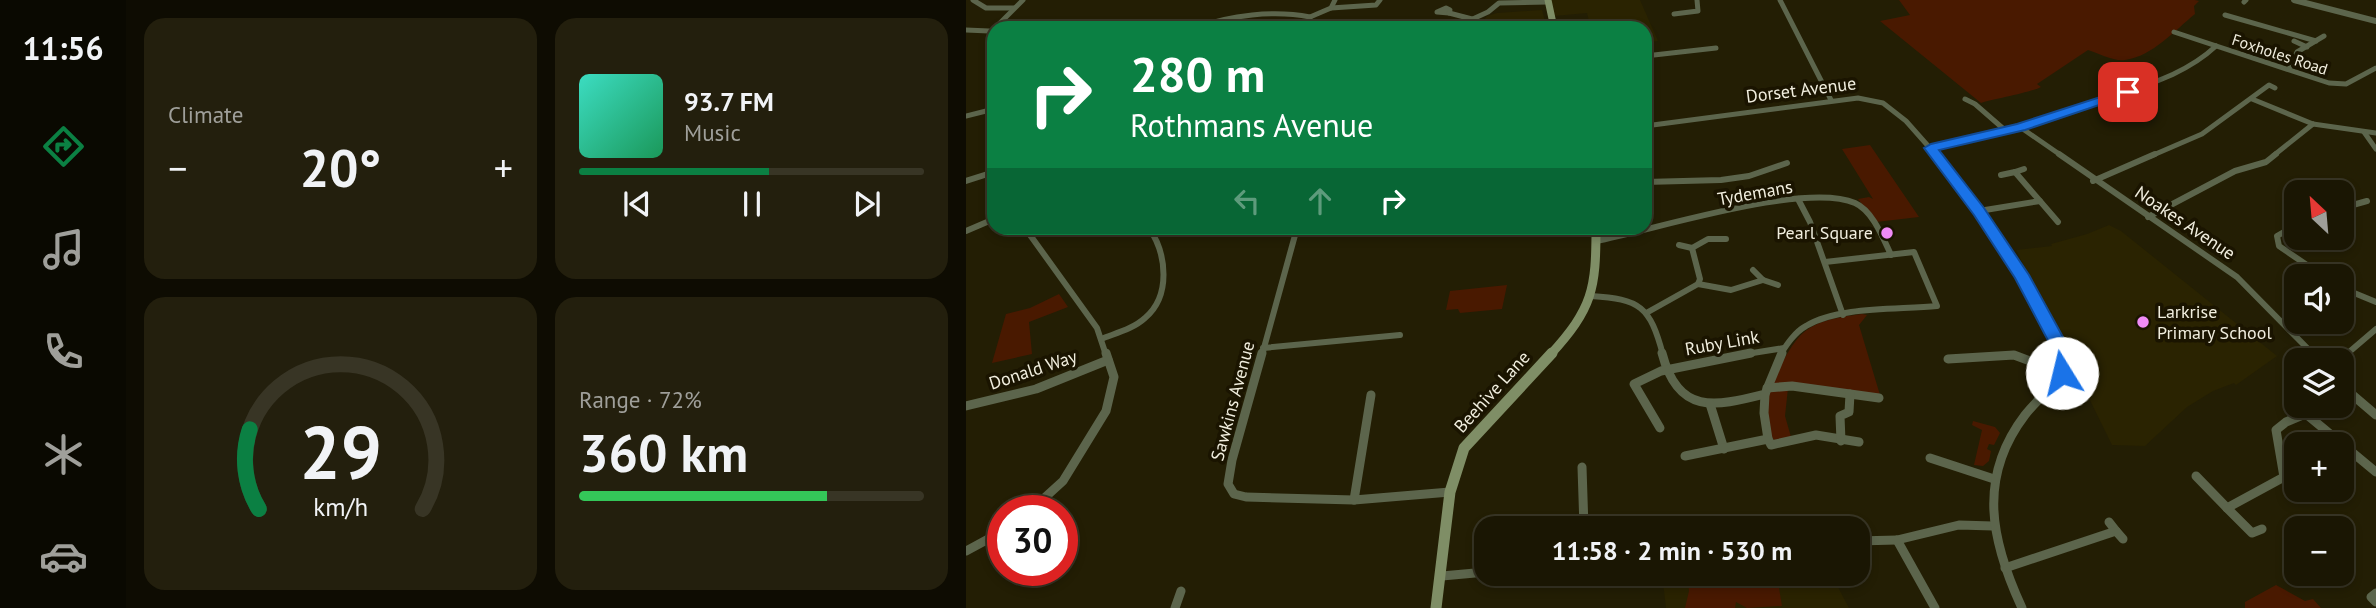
<!DOCTYPE html>
<html lang="en">
<head>
<meta charset="utf-8">
<style>
  body { margin:0; font-family:"PT Sans",sans-serif; background:#231f0d; color:#f1f3f6; height:100vh; display:flex; flex-direction:column; font-size:26px; white-space:nowrap }
  * { box-sizing:border-box; margin:0 }
  p { font-size:23px; color:#9f9f9a }
  .icon { flex:none; width:38px; height:38px; fill:none; stroke:currentColor; stroke-width:2; stroke-linecap:round; stroke-linejoin:round }
  .map { position:relative; flex:1; overflow:hidden }
  .panel { display:flex; flex-direction:column; gap:18px; padding:18px; background:#0e0c02; width:840px }
  .panel>* { flex:none }
  .hud { position:absolute; left:21px; top:21px; width:665px; height:214px; border-radius:21px; box-shadow:0 4px 10px #0003,0 0 0 2px #383525; background:#0b8043; color:#fff; overflow:hidden }
  .needle { width:46px; rotate:334deg }
  .fabs { position:absolute; left:1318px; top:180px; display:grid; gap:14px }
  .fabs a { display:grid; place-items:center; width:70px; height:70px; border-radius:14px; background:#1a1603; box-shadow:0 4px 10px #0003,0 0 0 2px #383525; font-size:35px }
  .speed { position:absolute; left:21px; top:495px; display:flex; gap:14px; font-size:35px; font-weight:700; text-align:center }
  .speed>* { display:grid; place-content:center; width:91px; height:91px; border-radius:50%; background:#1a1603; box-shadow:0 4px 10px #0003,0 0 0 2px #383525; line-height:1 }
  .speed .limit { border:10px solid #d22; background:#fff; color:#111 }
  .pin { position:absolute; display:grid; place-items:center; width:60px; height:60px; color:#fff; margin:-30px; border-radius:14px; box-shadow:0 4px 10px #0006 }
  .me { position:absolute; width:77px; margin:-38px; rotate:351deg; stroke-linejoin:round; filter:drop-shadow(0 0 5px #0008) }
  .turn { display:flex; align-items:center; gap:24px; height:147px; padding:0 28px; font-size:32px }
  .turn .icon { width:91px; height:91px; stroke-width:2.5 }
  .turn b { display:block; font-size:49px; line-height:60px }
  .lanes { display:flex; align-items:center; height:66px; padding:0 28px; background:#0003; justify-content:center; gap:35px; direction:ltr }
  .lanes .off { opacity:.35 }
  .big { font-size:52px; font-weight:700; line-height:1.1 }
  .panel .card { flex:1; display:flex; flex-direction:column; justify-content:center; gap:10px; min-width:0; padding:0 24px; border-radius:21px; background:#231f0d }
  .panel .dial { align-items:center; gap:0 }
  .dial svg { height:182px; overflow:visible; fill:none; stroke:#383525; stroke-width:7; stroke-linecap:round; text-anchor:middle }
  .dial text { fill:#f1f3f6; stroke:none }
  .song { display:flex; align-items:center; gap:21px }
  .cover { width:84px; height:84px; border-radius:10px; background:linear-gradient(135deg,hsl(170 70% 55%),hsl(150 70% 35%)) }
  .played { height:7px; border-radius:4px; background:linear-gradient(90deg,#0b8043 55%,#383525 55%) }
  .keys { display:flex; justify-content:space-around; direction:ltr }
  .heat { display:flex; justify-content:space-between; align-items:center; font-size:38px; direction:ltr }
  .charge { height:10px; border-radius:5px; background:linear-gradient(90deg,#34c759 72%,#383525 0) }
  .panel .tiles { flex:1; display:grid; gap:18px; grid-template-columns:repeat(2,1fr) }
  .trip { position:absolute; left:508px; top:516px; width:396px; height:70px; border-radius:21px; background:#1a1603; box-shadow:0 4px 10px #0003,0 0 0 2px #383525; font-weight:700; line-height:70px; text-align:center }
  main { display:flex; flex:1; min-height:0 }
  .dock { display:flex; flex-direction:column; width:126px; justify-content:space-around; align-items:center; background:#0a0901; color:#9f9f9a }
  .dock .icon { width:49px; height:49px }
  .dock .active { color:#0b8043 }
  .dock b { font-size:32px; color:#f1f3f6 }
  .map>svg:first-child { display:block }
  .built { fill:#2a2301 }
  .green { fill:#491900 }
  .lines { fill:none; stroke-linecap:round; stroke-linejoin:round }
  .minor-far2 { stroke:#5c654c; stroke-width:5 }
  .minor-far1 { stroke:#5c654c; stroke-width:6 }
  .minor { stroke:#5c654c; stroke-width:9 }
  .tertiary { stroke:#5c654c; stroke-width:6 }
  .secondary-far2 { stroke:#7f8e66; stroke-width:7 }
  .secondary-far1 { stroke:#7f8e66; stroke-width:9 }
  .secondary { stroke:#7f8e66; stroke-width:11 }
  .route { fill:#1a73e8; stroke:#114b97; stroke-width:2 }
  .poi-dot { fill:#f08bf6; stroke:#1a1400; stroke-width:2.5 }
  .labels { text-anchor:middle; stroke-width:7; stroke-linejoin:round; paint-order:stroke }
  .far-street-label { font-size:16px; fill:#f1eede; stroke:#1a1400 }
  .street-label { font-size:18px; fill:#f1eede; stroke:#1a1400 }
  .poi-label { font-size:18px; fill:#f1eede; stroke:#1a1400; text-anchor:end }
</style>
</head>
<body>
<main>
<nav class="dock">
<b>11:56</b>
<svg class="icon active" aria-label="directions" viewBox="0 0 24 24"><path d="M12 3l9 9-9 9-9-9zM9 14v-3h6M13 9l2 2-2 2"/></svg>
<svg class="icon" aria-label="music" viewBox="0 0 24 24"><path d="M9 18V5l10-2v13"/><circle cx="6" cy="18" r="3"/><circle cx="16" cy="16" r="3"/></svg>
<svg class="icon" aria-label="phone" viewBox="0 0 24 24"><path d="M5 4h4l2 5-3 2q2 4 5 5l2-3 5 2v4C11 20 4 13 5 4z"/></svg>
<svg class="icon" aria-label="climate" viewBox="0 0 24 24"><path d="M12 3v18M4 7l16 10M4 17L20 7"/></svg>
<svg class="icon" aria-label="car" viewBox="0 0 24 24"><path d="M5 17H2v-5l4-1 3-4h7l3 4 3 1v5h-3M9 17h6M6 11h13"/><circle cx="7" cy="17" r="2"/><circle cx="17" cy="17" r="2"/></svg>
</nav>
<section class="panel">
<div class="tiles">
<div class="card"><p>Climate</p>
<div class="heat"><a>−</a><b class="big">20°</b><a>+</a></div>
</div>
<div class="card">
<div class="song"><i class="cover"></i><div><b>93.7 FM</b><p>Music</p></div></div>
<div class="played"></div>
<div class="keys"><svg class="icon" aria-label="previous" viewBox="0 0 24 24"><path d="M18 5L8 12l10 7zM5 5v14"/></svg><svg class="icon" aria-label="pause" viewBox="0 0 24 24"><path d="M8 5v14M16 5v14"/></svg><svg class="icon" aria-label="next" viewBox="0 0 24 24"><path d="M6 5l10 7-10 7zM19 5v14"/></svg></div>
</div>
<div class="card dial"><svg viewBox="0 0 100 80">
<path d="M14 69A42 42 0 1 1 86 69"/>
<path d="M14 69A42 42 0 0 1 10 34" stroke="#0b8043"/>
<text x="50" y="56" font-size="32" font-weight="700">29</text>
<text x="50" y="72" font-size="11">km/h</text>
</svg></div>
<div class="card"><p>Range · 72%</p><b class="big">360 km</b><div class="charge"></div></div>
</div>
</section>
<div class="map">
<svg width="1410" height="608" viewBox="0 0 1410 608">
  <rect width="100%" height="100%" fill="#231e04"/>
  <g class="built">
    <path d="M585,0H674L692,41L679,43V28H646L640,19L623,21L621,13L588,16Z"/>
    <path d="M576,10L581,28H512L521,16L531,13Z"/>
    <path d="M1143,225L1155,231L1311,356L1270,385L1268,383L1247,391L1221,407L1179,446L1146,445L1050,250L1086,246L1085,244L1121,234Z"/>
    <path d="M696,574H865L883,608H700Z"/>
  </g>
  <g class="green">
    <path d="M933,0H1229L1233,1L1228,6L1229,14C1209,30 1187,56 1159,60C1149,62 1132,53 1122,50L1071,84L1075,87C1067,92 1028,99 1015,103L914,21L944,15Z"/>
    <path d="M904,145L953,217L910,222L892,199L903,197L907,199L876,149Z"/>
    <path d="M541,285L536,309L494,313L492,309L480,310L484,291Z"/>
    <path d="M93,294L102,307L63,322L66,354L26,363L40,314L64,308Z"/>
    <path d="M896,314L901,315L893,325L914,395L805,384C833,332 834,322 896,314Z"/>
    <path d="M822,388L819,416L825,437L811,441L807,439L802,429V390Z"/>
    <path d="M1007,421L1029,427L1034,433L1028,445L1023,444L1021,449L1025,451L1023,461L1017,466L1008,465L1016,430L1006,425Z"/>
    <path d="M721,574H860L842,585L832,578L820,579L813,588L816,606L781,608L770,602L769,608H719L723,591Z"/>
    <path d="M1310,585L1339,601L1347,599L1355,608H1279V602Z"/>
  </g>
  <g class="lines">
    <g class="minor-far2">
      <path d="M7,0L20,8H48"/>
      <path d="M814,0L865,100"/>
      <path d="M1278,2L1280,0"/>
      <path d="M365,8L410,5L414,0"/>
      <path d="M480,8L484,10L483,13L471,12Z"/>
      <path d="M483,13L506,19"/>
      <path d="M708,14L732,11L731,0"/>
      <path d="M1259,15L1350,41"/>
      <path d="M344,17L365,8L369,0"/>
      <path d="M29,28L57,0"/>
      <path d="M229,28C264,15 308,10 344,17L343,28"/>
      <path d="M391,28L399,25L404,28"/>
      <path d="M411,28H428"/>
      <path d="M487,28L522,12L533,3L582,2"/>
      <path d="M0,30L23,31L27,35L24,48L28,50"/>
      <path d="M1208,32L1363,83L1380,84L1410,68"/>
      <path d="M1328,41L1341,47"/>
      <path d="M679,56L750,48"/>
      <path d="M1323,69L1331,52L1358,36"/>
      <path d="M999,99L1009,104L1040,131"/>
      <path d="M1286,99L1347,124L1410,133"/>
      <path d="M0,116L28,109"/>
      <path d="M679,126L892,98L917,103L940,121L971,156"/>
      <path d="M1054,127L1096,156"/>
      <path d="M1398,132L1410,149"/>
      <path d="M965,148C1026,134 1086,117 1145,97C1183,84 1220,74 1250,46"/>
      <path d="M1185,156L1236,134L1303,85L1309,88"/>
      <path d="M1307,156L1347,124"/>
    </g>
    <g class="minor-far1">
      <path d="M970,154L1032,239L1095,348V355"/>
      <path d="M1093,154L1271,277L1348,355"/>
      <path d="M1058,169L1049,172L1092,222"/>
      <path d="M1035,175L1049,172"/>
      <path d="M0,181L28,172"/>
      <path d="M1127,181L1189,154"/>
      <path d="M679,182L755,180L783,176L821,163"/>
      <path d="M832,199L844,222L877,315"/>
      <path d="M1376,208L1401,201"/>
      <path d="M1013,211L1074,201"/>
      <path d="M1182,217L1269,171L1300,162L1310,154"/>
      <path d="M1330,225L1311,236L1313,246L1357,276"/>
      <path d="M59,228L131,328L140,355"/>
      <path d="M400,228L412,231L493,228"/>
      <path d="M0,231L28,219"/>
      <path d="M630,241C688,230 839,181 889,203C907,211 917,238 925,255"/>
      <path d="M713,245L726,248"/>
      <path d="M787,270L797,280L812,285"/>
      <path d="M732,284L765,290L797,280"/>
      <path d="M1376,288L1410,302"/>
      <path d="M625,296C674,299 684,306 697,355"/>
      <path d="M682,312L732,284L734,279L726,248L742,239H760"/>
      <path d="M135,339C150,333 167,329 179,318C205,296 201,254 183,228"/>
      <path d="M297,348L434,335"/>
      <path d="M1382,353L1410,329"/>
      <path d="M296,355L331,228"/>
      <path d="M774,355L818,348"/>
      <path d="M814,355C821,344 829,332 840,326C873,306 933,310 971,306L948,252L859,262"/>
    </g>
    <g class="minor">
      <path d="M296,353L266,460L262,484L268,494L280,497L388,500L484,492"/>
      <path d="M696,353C712,415 748,407 799,394L816,353"/>
      <path d="M1347,353L1353,360"/>
      <path d="M982,359L1048,355L1096,373"/>
      <path d="M1376,386L1410,415"/>
      <path d="M801,388L826,386L913,398"/>
      <path d="M744,404L758,449"/>
      <path d="M0,406L70,389L142,360"/>
      <path d="M1340,414L1410,472"/>
      <path d="M694,428L668,384L695,371L785,353"/>
      <path d="M802,439L805,445L850,435L893,442"/>
      <path d="M875,441L874,416L883,412L884,394"/>
      <path d="M719,456L802,439L798,413L799,394"/>
      <path d="M964,458L1028,479"/>
      <path d="M616,467L618,528"/>
      <path d="M1230,476L1261,508L1318,477L1310,430L1320,422L1358,406"/>
      <path d="M388,500L405,395"/>
      <path d="M1261,508L1286,533L1296,529"/>
      <path d="M64,511L97,481L140,411L148,377L140,353"/>
      <path d="M1143,522L1150,531"/>
      <path d="M931,540L969,608"/>
      <path d="M891,541L931,540L993,525L1027,526"/>
      <path d="M0,551L37,531"/>
      <path d="M1039,568L1150,531L1157,539"/>
      <path d="M476,576L520,572"/>
      <path d="M1410,593L1405,597L1410,602"/>
      <path d="M209,608L215,591"/>
      <path d="M1056,608C1025,541 1011,478 1059,415C1076,393 1097,384 1095,353"/>
    </g>
    <path class="tertiary" d="M1328,0L1410,21"/>
    <path class="secondary-far2" d="M582,0L588,28"/>
    <path class="secondary-far1" d="M584,355C627,308 630,289 630,228"/>
    <path class="secondary" d="M470,608L484,492L498,448L586,353"/>
  </g>
  <path class="route" d="M1162,88L1168,92L1166,94L1059,130L973,150L1018,208L1063,275L1103,348L1104,373L1102,378H1090L1086,348L1049,278L1008,215L958,148L965,144L1051,124Z"/>
  <g class="poi-dot">
    <circle cx="921" cy="233" r="7"/>
    <circle cx="1177" cy="322" r="7"/>
  </g>
  <g class="labels">
    <g class="far-street-label">
      <text transform="translate(1314 54) rotate(18)" y="6">Foxholes Road</text>
    </g>
    <g class="street-label">
      <text transform="translate(835 90) rotate(-7)" y="6">Dorset Avenue</text>
      <text transform="translate(789 193) rotate(-10)" y="6">Tydemans</text>
      <text transform="translate(1219 223) rotate(34)" y="6">Noakes Avenue</text>
      <text transform="translate(756 343) rotate(-10)" y="6">Ruby Link</text>
      <text transform="translate(67 370) rotate(-18)" y="6">Donald Way</text>
      <text transform="translate(526 392) rotate(-48)" y="6">Beehive Lane</text>
      <text transform="translate(267 401) rotate(-75)" y="6">Sawkins Avenue</text>
    </g>
    <g class="poi-label">
      <text x="907" y="239">Pearl Square</text>
      <text x="1191" y="318" text-anchor="start">Larkrise<tspan x="1191" dy="21">Primary School</tspan></text>
    </g>
  </g>
</svg>
<div class="fabs">
<a><svg class="needle" viewBox="-14 -14 28 28"><path d="M0-13l5 13h-10z" fill="#e53935"/><path d="M0 13l5-13h-10z" fill="#9f9f9a"/></svg></a>
<a><svg class="icon" aria-label="sound" viewBox="0 0 24 24"><path d="M4 9h4l5-4v14l-5-4H4zM17 9q2 3 0 6"/></svg></a>
<a><svg class="icon" aria-label="layers" viewBox="0 0 24 24"><path d="M12 4l9 5-9 5-9-5zM3 14l9 5 9-5"/></svg></a>
<a>+</a>
<a>−</a>
</div>
<div class="speed"><div class="limit">30</div></div>
<div class="pin" style="left:1162px;top:92px;background:#d93025"><svg class="icon" aria-label="arrive" viewBox="0 0 24 24"><path d="M6 21V4h12l-3 4 3 4H6"/></svg></div>
<svg class="me" style="left:1096px;top:373px" viewBox="-20 -20 40 40"><circle r="19" fill="#fff"/><path d="M0-13L10 11 0 6-10 11z" fill="#1a73e8"/></svg>
<div class="trip">11:58 · 2 min · 530 m</div>
<div class="hud">
<div class="turn"><svg class="icon" aria-label="right" viewBox="0 0 24 24"><path d="M7 20v-9h11M14 6l5 5-5 5"/></svg><div><b>280 m</b>Rothmans Avenue</div></div>
<div class="lanes"><svg class="icon off" aria-label="left" viewBox="0 0 24 24"><path d="M17 20v-9H6M10 6l-5 5 5 5"/></svg><svg class="icon off" aria-label="ahead" viewBox="0 0 24 24"><path d="M12 20V5M6 11l6-6 6 6"/></svg><svg class="icon" aria-label="right" viewBox="0 0 24 24"><path d="M7 20v-9h11M14 6l5 5-5 5"/></svg></div>
</div>
</div>
</main>
</body>
</html>
